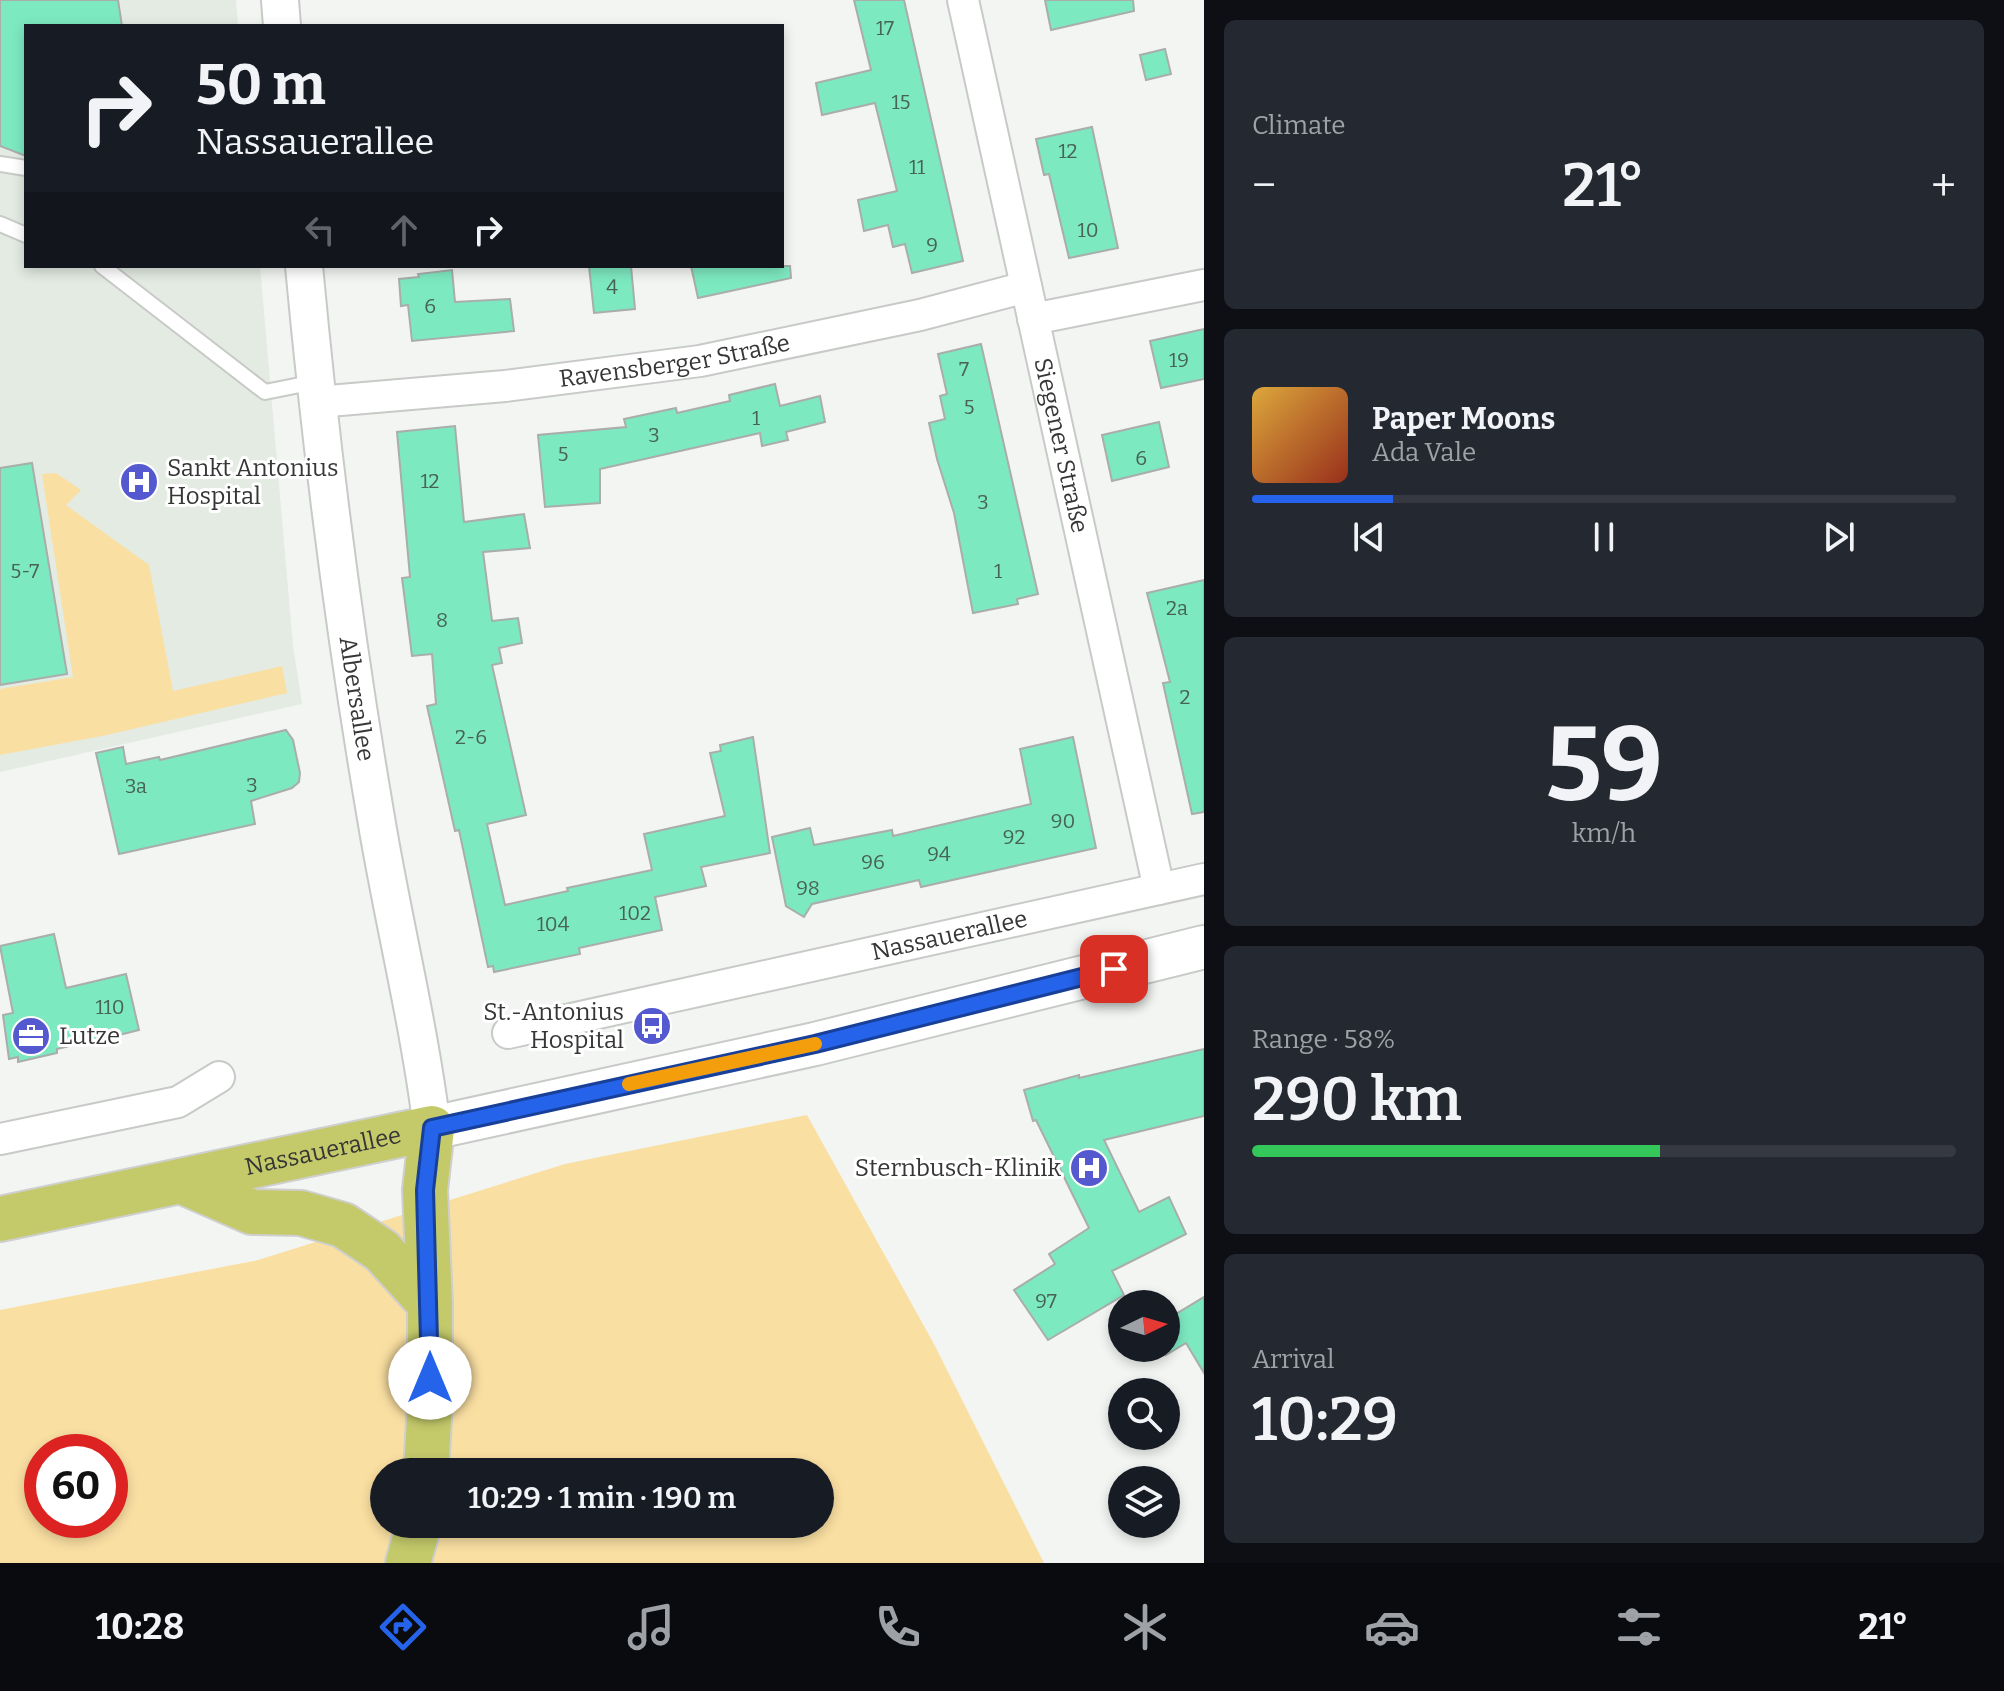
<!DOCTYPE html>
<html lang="en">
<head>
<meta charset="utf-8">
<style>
  body { margin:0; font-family:Bitter,serif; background:#242831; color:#f1f3f6; height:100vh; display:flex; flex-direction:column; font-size:30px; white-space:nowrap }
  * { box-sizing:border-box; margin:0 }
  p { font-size:26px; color:#9ea1a6 }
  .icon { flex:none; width:44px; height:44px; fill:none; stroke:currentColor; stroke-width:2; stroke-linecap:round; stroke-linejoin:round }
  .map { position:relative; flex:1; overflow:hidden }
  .details { display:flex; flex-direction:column; gap:20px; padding:20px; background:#0d0f14; width:800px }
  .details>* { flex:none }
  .hud { position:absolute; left:24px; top:24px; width:760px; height:244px; border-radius:0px; box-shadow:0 4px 12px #0003; background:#171b24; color:#f1f3f6; overflow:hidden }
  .needle { width:52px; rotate:85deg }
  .controls { position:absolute; left:1108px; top:1290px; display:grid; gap:16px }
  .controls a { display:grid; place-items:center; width:72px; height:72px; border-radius:50%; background:#171b24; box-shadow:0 4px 12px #0003; font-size:40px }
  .speed { position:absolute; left:24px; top:1434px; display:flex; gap:16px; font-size:40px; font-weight:700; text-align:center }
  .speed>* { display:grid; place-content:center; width:104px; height:104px; border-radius:50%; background:#171b24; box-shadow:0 4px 12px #0003; line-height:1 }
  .speed .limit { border:12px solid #d22; background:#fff; color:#111 }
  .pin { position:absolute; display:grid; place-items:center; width:68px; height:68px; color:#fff; margin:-34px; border-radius:16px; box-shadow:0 4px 12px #0006 }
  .me { position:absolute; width:88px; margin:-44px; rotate:0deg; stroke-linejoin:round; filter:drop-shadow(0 0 6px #0008) }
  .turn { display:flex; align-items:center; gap:28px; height:168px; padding:0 40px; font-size:36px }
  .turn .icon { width:104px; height:104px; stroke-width:2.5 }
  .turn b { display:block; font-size:56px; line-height:68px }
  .lanes { display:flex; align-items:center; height:76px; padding:0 40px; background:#0003; justify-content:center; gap:40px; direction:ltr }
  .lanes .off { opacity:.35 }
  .big { font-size:60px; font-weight:600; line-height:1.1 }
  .details .tile { flex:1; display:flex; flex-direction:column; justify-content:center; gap:12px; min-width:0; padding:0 28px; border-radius:12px; background:#242831 }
  .details .dial { align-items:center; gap:0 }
  .dial b { font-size:104px; line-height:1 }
  .song { display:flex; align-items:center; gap:24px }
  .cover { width:96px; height:96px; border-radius:12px; background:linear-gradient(135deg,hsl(40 70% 55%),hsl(10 70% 35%)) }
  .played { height:8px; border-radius:4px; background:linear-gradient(90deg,#2563eb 20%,#363941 20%) }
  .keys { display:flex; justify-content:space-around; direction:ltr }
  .heat { display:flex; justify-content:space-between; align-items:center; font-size:44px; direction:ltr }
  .charge { height:12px; border-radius:6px; background:linear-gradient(90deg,#34c759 58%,#363941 0) }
  .trip { position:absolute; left:370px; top:1458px; width:464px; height:80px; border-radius:40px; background:#171b24; box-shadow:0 4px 12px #0003; font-weight:600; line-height:80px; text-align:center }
  .tabs { display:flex; height:128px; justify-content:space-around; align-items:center; background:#090b0e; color:#9ea1a6 }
  .tabs .icon { width:56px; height:56px }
  .tabs .current { color:#2563eb }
  .tabs b { font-size:36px; color:#f1f3f6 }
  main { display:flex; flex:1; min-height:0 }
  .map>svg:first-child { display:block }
  .built { fill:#e3ebe2 }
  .green { fill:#fadfa2; fill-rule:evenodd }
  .building { fill:#7de9c1; stroke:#a9adab; stroke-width:2 }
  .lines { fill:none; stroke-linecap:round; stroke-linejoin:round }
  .service-casing { stroke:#c8cac7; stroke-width:18 }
  .minor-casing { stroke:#c8cac7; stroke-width:34 }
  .tertiary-casing { stroke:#c8cac7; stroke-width:40 }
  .secondary-casing { stroke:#c8cac7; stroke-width:46 }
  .primary-casing { stroke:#cfcfcf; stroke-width:48 }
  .service { stroke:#fff; stroke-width:14 }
  .minor { stroke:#fff; stroke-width:30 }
  .tertiary { stroke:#fff; stroke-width:36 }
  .secondary { stroke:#fff; stroke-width:42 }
  .primary { stroke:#c4ca6a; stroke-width:44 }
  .route-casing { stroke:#184099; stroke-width:20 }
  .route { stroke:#2563eb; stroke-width:14 }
  .slow { stroke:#f59e0b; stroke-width:14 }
  .labels { text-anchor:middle; stroke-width:6; stroke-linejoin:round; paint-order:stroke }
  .number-label { font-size:20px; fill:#476358 }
  .street-label { font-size:24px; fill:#353635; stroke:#fff }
  .poi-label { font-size:24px; fill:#353635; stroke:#fff; text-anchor:start }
</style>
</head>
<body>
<main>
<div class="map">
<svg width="1204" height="1563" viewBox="0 0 1204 1563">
  <rect width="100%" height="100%" fill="#f2f5f2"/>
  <path class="built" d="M0,0H236L238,26H26V266H260L293,646L302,704L0,772Z"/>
  <g class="green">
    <path d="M56,473L81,490L66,505L149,565L173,691L282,666L287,693L107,735L0,755V689L73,677L42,474Z"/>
    <path d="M807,1115L934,1344L1044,1563H0V1310L258,1260L565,1164ZM42,1452H110V1520H42ZM384,1472H820V1524H384Z"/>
  </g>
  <g class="building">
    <path d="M0,0H118L122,26H26V156L0,146Z"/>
    <path d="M854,0H904L963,261L912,273L905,244L893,247L888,225L864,231L858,200L897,191L875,103L822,115L816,83L871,70Z"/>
    <path d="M1045,0H1133L1134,11L1051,30Z"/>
    <path d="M1165,49L1171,74L1146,80L1140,55Z"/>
    <path d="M1092,127L1118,248L1069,258L1049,174L1044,175L1036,139Z"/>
    <path d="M589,266H631L635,309L594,313Z"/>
    <path d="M691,266H790L791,278L698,298Z"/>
    <path d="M452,270L455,302L510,299L514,331L412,341L408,305L401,306L399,279L419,277L418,274Z"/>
    <path d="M1204,329V379L1161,388L1150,341Z"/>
    <path d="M981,344L1038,594L1017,599L1018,604L973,613L954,513L937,459L929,423L945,419L940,396L947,394L938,354Z"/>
    <path d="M775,384L780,406L820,396L825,422L786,432L788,440L762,446L760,433L600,469V503L545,507L538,435L626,427L624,419L676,408L677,413L730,401L729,395Z"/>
    <path d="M1159,422L1169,467L1112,481L1102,435Z"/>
    <path d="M455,426L464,522L524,514L530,548L483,552L492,621L518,618L522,643L499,648L502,663L492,665L526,815L487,824L505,905L568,891L567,888L652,870L644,834L725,816L710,753L721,751L720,745L753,737L770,853L701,867L706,886L655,897L662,930L579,948L580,954L494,972L493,966L488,967L459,830L455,831L427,706L436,704L432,654L412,656L402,578L410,577L397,432Z"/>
    <path d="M32,463L67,674L0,685V468Z"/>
    <path d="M1204,580V812L1192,814L1163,683L1170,682L1147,593Z"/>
    <path d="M286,730L293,740L300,773L299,782L292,788L251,801L255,824L119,854L96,753L123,747L126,764L159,757L160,760Z"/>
    <path d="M1073,737L1096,848L921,887L919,880L812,904L804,917L786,906L772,837L810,828L814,845L892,830L893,836L1031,804L1020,749Z"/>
    <path d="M54,934L66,988L126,974L139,1030L115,1036L116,1042L100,1045L86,1042L57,1049V1053L18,1062V1057L9,1059L3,1015L13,1013L0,946Z"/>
    <path d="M1204,1049V1116L1104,1140L1139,1212L1169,1197L1186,1234L1112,1271L1124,1295L1048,1340L1014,1290L1055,1264L1049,1254L1089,1228L1036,1120L1033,1121L1024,1090L1079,1075V1078Z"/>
    <path d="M1204,1297V1373L1186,1343L1166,1355V1320Z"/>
  </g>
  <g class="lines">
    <g class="service-casing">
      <g id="service">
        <path d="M0,164L26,168"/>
        <path d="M0,224L26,235"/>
        <path d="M102,266L265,392L315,382"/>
      </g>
    </g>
    <g class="minor-casing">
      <g id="minor">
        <path id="s1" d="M963,0L1159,889"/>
        <path d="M1033,319L1204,285"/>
        <path id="s2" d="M317,402L505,386L700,361L920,315L1026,287"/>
        <path id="s3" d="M508,1033L1204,879"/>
        <path d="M0,1139L178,1102L219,1077"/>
      </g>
    </g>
    <g class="tertiary-casing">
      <g id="tertiary">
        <path d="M280,0L282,26"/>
        <path id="s4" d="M304,266C321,449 344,631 375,812C392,917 419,1022 432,1128"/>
      </g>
    </g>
    <g class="secondary-casing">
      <path id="secondary" d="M432,1128L815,1044L1204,947"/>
    </g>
    <g class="primary-casing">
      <g id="primary">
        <path d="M181,1181L252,1212L301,1213L343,1225L382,1251L430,1304"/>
        <path id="s5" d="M0,1219L432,1128L425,1190L430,1304V1402L426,1472"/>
        <path d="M408,1563L419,1524"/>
      </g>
    </g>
    <use href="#service" class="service"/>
    <use href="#minor" class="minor"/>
    <use href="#tertiary" class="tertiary"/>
    <use href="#secondary" class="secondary"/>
    <use href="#primary" class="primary"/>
  </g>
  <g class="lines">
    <g class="route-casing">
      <path id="route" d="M430,1378L425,1190L432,1128L815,1044L1114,969"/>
    </g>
    <use href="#route" class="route"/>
    <path class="slow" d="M629,1084L815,1044"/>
  </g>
  <defs>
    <g id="hospital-disc" transform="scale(2)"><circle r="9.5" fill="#5459cf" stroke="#fff"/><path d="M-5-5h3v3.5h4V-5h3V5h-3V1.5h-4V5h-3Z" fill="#fff"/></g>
    <g id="bus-disc" transform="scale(2)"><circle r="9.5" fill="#5459cf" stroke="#fff"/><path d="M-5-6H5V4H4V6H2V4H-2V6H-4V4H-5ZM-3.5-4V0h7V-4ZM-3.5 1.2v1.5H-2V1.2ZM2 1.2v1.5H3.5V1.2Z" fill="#fff"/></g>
    <g id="office-disc" transform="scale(2)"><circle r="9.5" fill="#5459cf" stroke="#fff"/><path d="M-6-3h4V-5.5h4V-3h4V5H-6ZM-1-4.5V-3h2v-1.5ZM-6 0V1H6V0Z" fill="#fff"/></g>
  </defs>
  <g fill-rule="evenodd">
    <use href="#hospital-disc" x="139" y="482"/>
    <use href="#bus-disc" x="652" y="1026"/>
    <use href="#office-disc" x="31" y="1036"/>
    <use href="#hospital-disc" x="1089" y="1168"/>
  </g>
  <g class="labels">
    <g class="number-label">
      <text x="885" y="35">17</text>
      <text x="901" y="109">15</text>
      <text x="1068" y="158">12</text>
      <text x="917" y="174">11</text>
      <text x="1088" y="237">10</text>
      <text x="932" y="252">9</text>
      <text x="612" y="294">4</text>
      <text x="430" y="313">6</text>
      <text x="1179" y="367">19</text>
      <text x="964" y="376">7</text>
      <text x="969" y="414">5</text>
      <text x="756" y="425">1</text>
      <text x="654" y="442">3</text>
      <text x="563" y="461">5</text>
      <text x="1141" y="465">6</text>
      <text x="430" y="488">12</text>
      <text x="983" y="509">3</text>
      <text x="25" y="578">5-7</text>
      <text x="998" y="578">1</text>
      <text x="1177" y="615">2a</text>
      <text x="442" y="627">8</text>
      <text x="1185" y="704">2</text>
      <text x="471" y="744">2-6</text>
      <text x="252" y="792">3</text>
      <text x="136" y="793">3a</text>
      <text x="1063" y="828">90</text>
      <text x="1014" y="844">92</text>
      <text x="939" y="861">94</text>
      <text x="873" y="869">96</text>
      <text x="808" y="895">98</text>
      <text x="635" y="920">102</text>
      <text x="553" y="931">104</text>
      <text x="110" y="1014">110</text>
      <text x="1046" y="1308">97</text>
    </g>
    <g class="street-label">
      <text dy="8" stroke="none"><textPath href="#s2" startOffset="360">Ravensberger Straße</textPath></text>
      <text dy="8" stroke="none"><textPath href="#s1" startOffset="456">Siegener Straße</textPath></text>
      <text dy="8" stroke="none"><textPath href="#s4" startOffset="436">Albersallee</textPath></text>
      <text dy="8" stroke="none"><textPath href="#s3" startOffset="452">Nassauerallee</textPath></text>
      <text dy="8" stroke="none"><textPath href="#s5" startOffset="330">Nassauerallee</textPath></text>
    </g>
    <g class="poi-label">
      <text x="167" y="476">Sankt Antonius<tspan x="167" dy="28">Hospital</tspan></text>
      <text x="624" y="1020" text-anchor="end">St.-Antonius<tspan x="624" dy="28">Hospital</tspan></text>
      <text x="59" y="1044">Lutze</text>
      <text x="1061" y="1176" text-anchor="end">Sternbusch-Klinik</text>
    </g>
  </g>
</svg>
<div class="controls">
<a><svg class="needle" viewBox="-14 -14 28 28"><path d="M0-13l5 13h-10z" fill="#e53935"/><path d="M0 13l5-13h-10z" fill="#9ea1a6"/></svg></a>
<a><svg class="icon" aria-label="search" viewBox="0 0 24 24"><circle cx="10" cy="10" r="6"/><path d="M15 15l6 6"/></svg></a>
<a><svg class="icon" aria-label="layers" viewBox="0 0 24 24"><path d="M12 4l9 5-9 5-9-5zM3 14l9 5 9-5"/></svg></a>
</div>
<div class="speed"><div class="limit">60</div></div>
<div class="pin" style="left:1114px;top:969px;background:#d93025"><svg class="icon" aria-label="arrive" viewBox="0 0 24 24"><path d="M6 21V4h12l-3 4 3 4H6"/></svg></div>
<svg class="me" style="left:430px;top:1378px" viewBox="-20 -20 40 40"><circle r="19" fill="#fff"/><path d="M0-13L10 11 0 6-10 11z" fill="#2563eb"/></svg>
<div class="trip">10:29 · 1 min · 190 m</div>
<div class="hud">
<div class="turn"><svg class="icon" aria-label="right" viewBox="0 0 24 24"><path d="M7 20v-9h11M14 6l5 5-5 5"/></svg><div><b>50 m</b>Nassauerallee</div></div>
<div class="lanes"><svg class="icon off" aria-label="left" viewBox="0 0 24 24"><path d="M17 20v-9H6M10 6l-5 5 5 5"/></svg><svg class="icon off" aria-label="ahead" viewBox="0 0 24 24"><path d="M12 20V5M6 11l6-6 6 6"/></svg><svg class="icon" aria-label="right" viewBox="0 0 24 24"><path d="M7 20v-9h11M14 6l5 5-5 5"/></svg></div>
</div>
</div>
<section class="details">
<div class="tile"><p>Climate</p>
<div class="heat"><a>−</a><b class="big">21°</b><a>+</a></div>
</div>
<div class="tile">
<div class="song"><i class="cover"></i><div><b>Paper Moons</b><p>Ada Vale</p></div></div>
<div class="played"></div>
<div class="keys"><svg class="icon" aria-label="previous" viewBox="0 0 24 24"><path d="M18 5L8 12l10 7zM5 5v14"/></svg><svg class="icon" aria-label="pause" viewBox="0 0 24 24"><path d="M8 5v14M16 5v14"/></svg><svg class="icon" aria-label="next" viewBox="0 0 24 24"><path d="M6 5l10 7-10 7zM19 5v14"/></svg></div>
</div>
<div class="tile dial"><b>59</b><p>km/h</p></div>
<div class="tile"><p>Range · 58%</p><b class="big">290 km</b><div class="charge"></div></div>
<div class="tile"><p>Arrival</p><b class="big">10:29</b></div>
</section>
</main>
<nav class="tabs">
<b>10:28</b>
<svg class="icon current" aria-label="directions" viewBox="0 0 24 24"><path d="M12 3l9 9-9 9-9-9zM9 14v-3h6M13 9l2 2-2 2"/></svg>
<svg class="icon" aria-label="music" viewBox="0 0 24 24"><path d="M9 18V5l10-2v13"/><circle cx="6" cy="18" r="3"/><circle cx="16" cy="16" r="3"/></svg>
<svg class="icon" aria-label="phone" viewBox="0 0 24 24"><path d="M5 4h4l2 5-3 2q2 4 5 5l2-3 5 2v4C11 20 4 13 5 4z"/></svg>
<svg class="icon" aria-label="climate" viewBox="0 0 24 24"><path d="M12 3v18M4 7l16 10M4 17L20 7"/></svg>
<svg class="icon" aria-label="car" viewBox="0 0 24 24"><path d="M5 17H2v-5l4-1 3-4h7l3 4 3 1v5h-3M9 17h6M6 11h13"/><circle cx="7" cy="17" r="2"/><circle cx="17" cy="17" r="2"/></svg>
<svg class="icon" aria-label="filters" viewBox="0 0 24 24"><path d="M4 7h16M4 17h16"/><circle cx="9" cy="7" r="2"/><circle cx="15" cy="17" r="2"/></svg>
<b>21°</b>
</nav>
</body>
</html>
